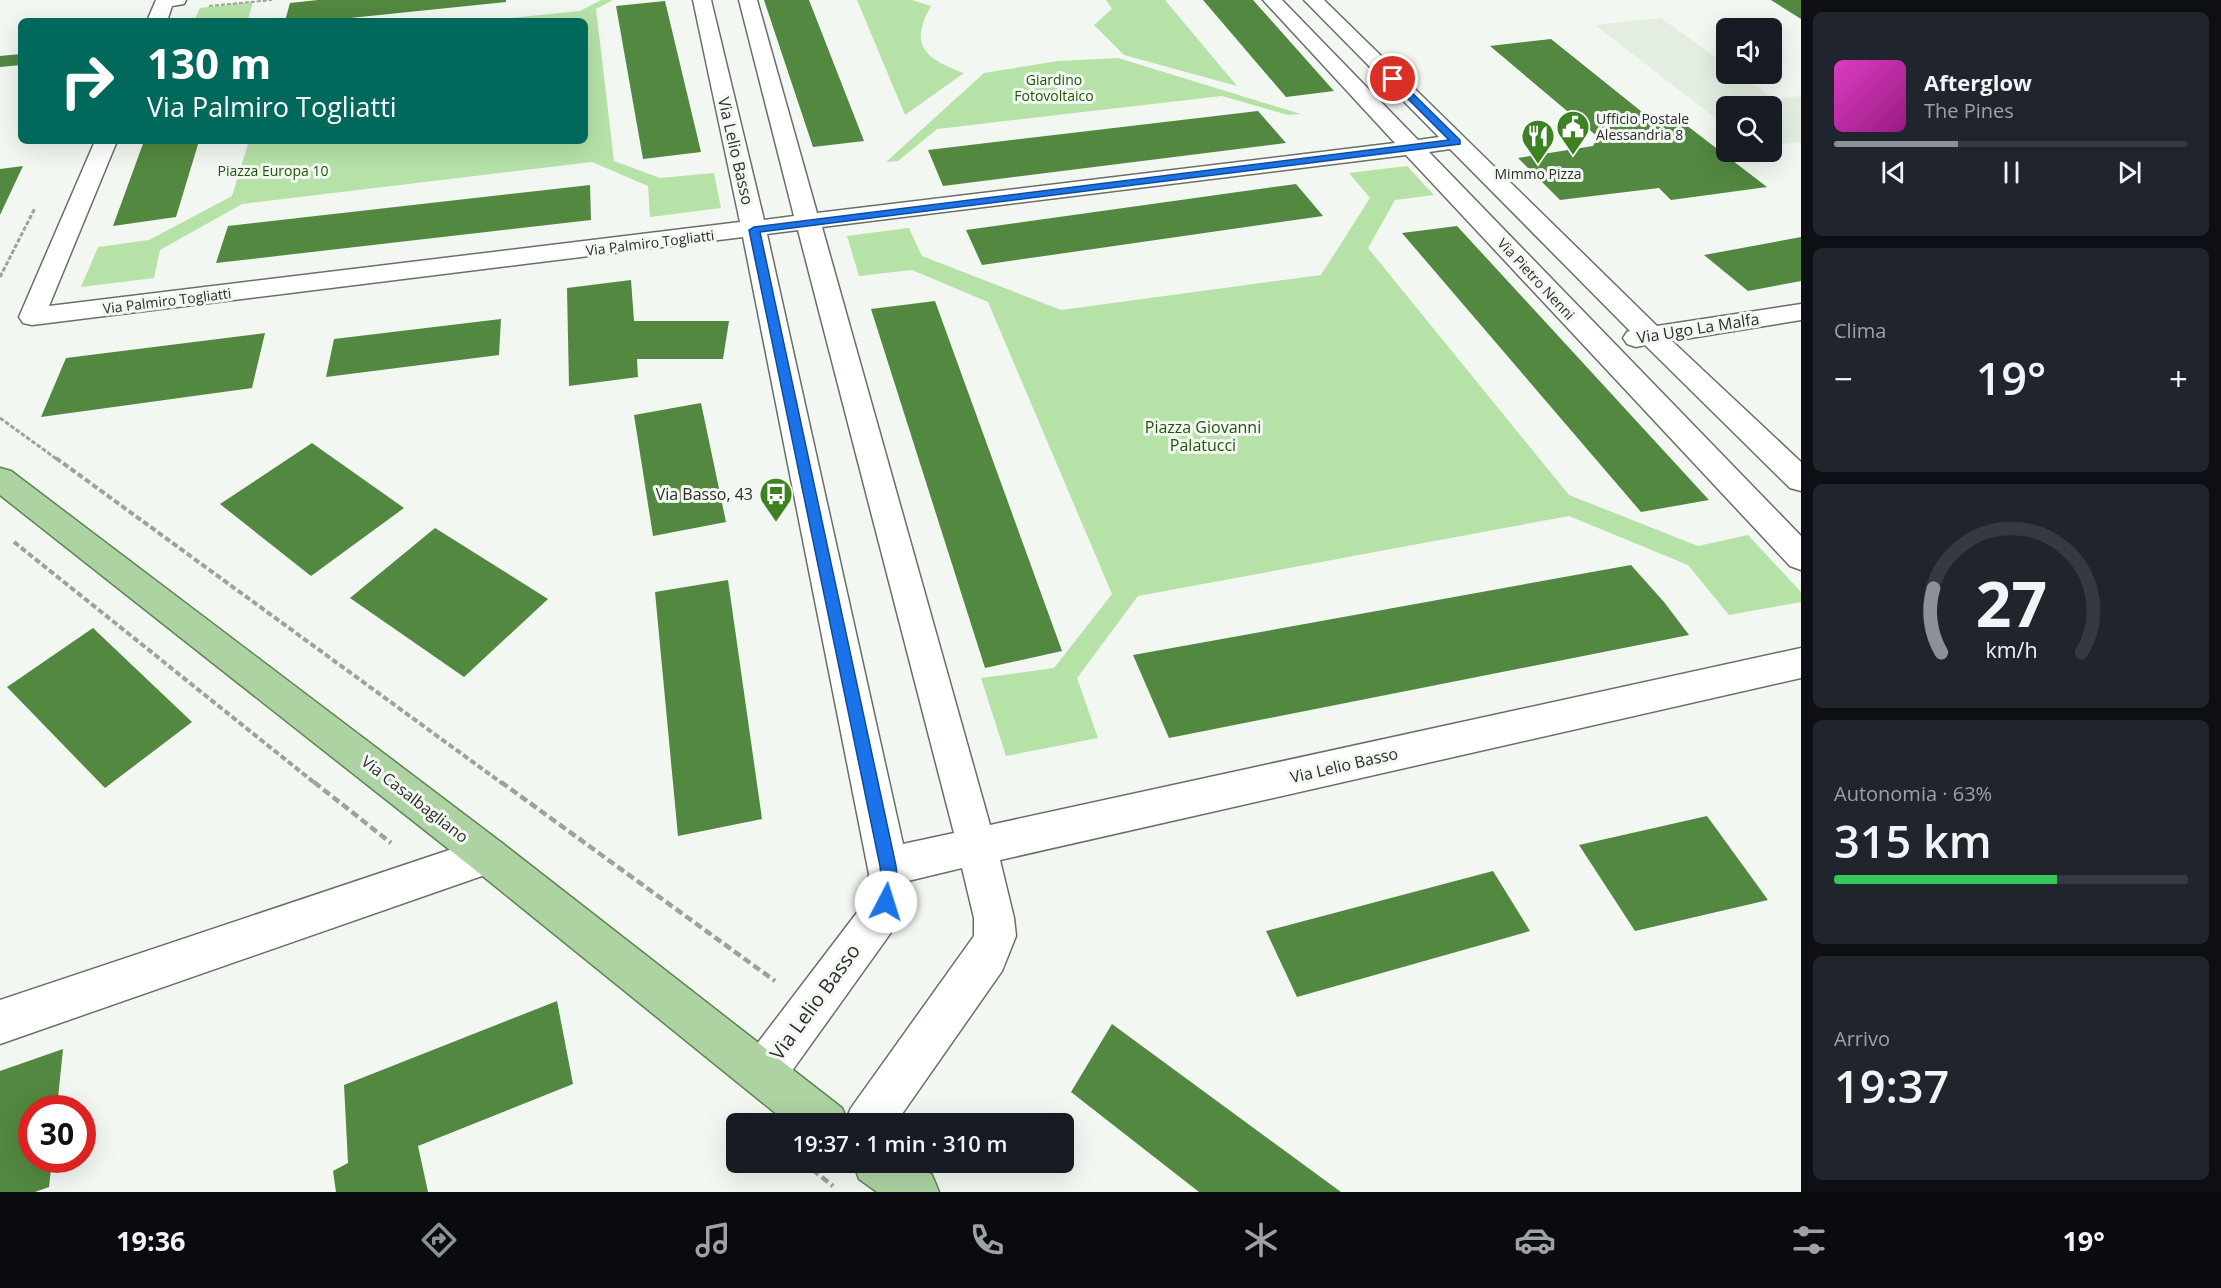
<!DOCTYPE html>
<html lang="it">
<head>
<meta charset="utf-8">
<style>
  body { margin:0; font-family:"Open Sans",sans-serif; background:#20242c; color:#f1f3f6; height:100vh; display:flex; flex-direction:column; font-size:22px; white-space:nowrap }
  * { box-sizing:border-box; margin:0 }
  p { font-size:20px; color:#9ea1a6 }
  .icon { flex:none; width:33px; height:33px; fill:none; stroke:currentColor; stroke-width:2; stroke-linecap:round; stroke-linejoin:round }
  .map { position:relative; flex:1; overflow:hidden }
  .details { display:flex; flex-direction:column; gap:12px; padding:12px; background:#0d0f14; width:420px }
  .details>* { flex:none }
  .guide { position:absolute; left:18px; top:18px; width:570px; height:126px; border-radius:9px; box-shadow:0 6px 24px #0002; background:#00695c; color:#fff; overflow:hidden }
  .tools { position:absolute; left:1716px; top:18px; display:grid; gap:12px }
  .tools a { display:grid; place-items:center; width:66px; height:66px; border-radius:9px; background:#171b24; box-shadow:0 6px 24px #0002; font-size:30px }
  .speed { position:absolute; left:18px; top:1095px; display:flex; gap:12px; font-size:30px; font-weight:700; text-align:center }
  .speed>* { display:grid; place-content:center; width:78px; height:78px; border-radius:50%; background:#171b24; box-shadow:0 6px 24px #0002; line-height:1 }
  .speed .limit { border:9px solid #d22; background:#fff; color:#111 }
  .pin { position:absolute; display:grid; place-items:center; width:51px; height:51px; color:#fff; margin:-26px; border:3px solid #fff; border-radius:50%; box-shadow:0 2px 6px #0007 }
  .me { position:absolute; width:66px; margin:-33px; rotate:5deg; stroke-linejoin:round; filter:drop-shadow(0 0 4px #0008) }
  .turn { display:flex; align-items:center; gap:21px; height:126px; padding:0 30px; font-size:27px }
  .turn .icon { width:78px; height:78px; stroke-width:2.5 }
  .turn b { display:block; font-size:42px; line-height:51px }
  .big { font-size:45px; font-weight:600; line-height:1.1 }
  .details .tile { flex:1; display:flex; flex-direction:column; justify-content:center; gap:9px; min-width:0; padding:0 21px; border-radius:9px; background:#20242c }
  .details .dial { align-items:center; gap:0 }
  .dial svg { height:156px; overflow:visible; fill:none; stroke:#363941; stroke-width:7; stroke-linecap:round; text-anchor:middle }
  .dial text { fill:#f1f3f6; stroke:none }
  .song { display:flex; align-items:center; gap:18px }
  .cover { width:72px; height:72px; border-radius:9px; background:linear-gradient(135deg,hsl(310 70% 55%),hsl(310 70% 35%)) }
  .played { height:6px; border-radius:3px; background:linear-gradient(90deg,#8c9099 35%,#363941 35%) }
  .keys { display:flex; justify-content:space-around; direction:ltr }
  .heat { display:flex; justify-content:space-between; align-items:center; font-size:33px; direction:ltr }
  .charge { height:9px; border-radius:4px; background:linear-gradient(90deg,#34c759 63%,#363941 0) }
  .trip { position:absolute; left:726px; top:1113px; width:348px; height:60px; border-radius:9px; background:#171b24; box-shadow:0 6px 24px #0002; font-weight:600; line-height:60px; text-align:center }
  .tabs { display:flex; height:96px; justify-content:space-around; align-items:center; background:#090b0e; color:#9ea1a6 }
  .tabs .icon { width:42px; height:42px }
  .tabs .current { color:#8c9099 }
  .tabs b { font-size:27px; color:#f1f3f6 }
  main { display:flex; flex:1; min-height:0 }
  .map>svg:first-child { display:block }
  .built { fill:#e3ede0 }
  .green { fill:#b6e2a8 }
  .building { fill:#528840 }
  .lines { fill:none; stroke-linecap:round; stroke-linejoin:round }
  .minor-casing { stroke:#6a6e69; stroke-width:3 }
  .major-casing { stroke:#5c8550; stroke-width:3 }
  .path-far3 { stroke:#9ea19d; stroke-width:2; stroke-dasharray:4 2; stroke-linecap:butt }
  .path-far2 { stroke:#9ea19d; stroke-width:3; stroke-dasharray:4.5 2; stroke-linecap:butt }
  .path-far1 { stroke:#9ea19d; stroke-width:4; stroke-dasharray:6 3; stroke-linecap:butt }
  .path { stroke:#9ea19d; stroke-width:4.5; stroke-dasharray:8 4; stroke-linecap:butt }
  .minor { fill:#fff; fill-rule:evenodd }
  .major { fill:#add3a2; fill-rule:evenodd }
  .route { fill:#1a73e8; stroke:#114b97; stroke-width:1.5 }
  .labels { text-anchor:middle; stroke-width:6; stroke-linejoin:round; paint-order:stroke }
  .far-park-label { font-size:14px; fill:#215608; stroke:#f2f7f1 }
  .far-poi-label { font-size:14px; fill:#2b2d2a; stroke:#f2f7f1; text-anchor:start }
  .far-street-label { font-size:14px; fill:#2b2d2a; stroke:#f2f7f1 }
  .street-label { font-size:16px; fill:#2b2d2a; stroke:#f2f7f1 }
  .park-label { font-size:16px; fill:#215608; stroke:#f2f7f1 }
  .poi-label { font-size:16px; fill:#2b2d2a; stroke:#f2f7f1; text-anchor:end }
  .near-street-label { font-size:20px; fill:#2b2d2a; stroke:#f2f7f1 }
</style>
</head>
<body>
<main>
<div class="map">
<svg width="1801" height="1192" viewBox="0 0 1801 1192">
  <rect width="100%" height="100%" fill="#f2f7f1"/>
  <path class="built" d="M1661,18L1726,65V74H1739L1775,99L1801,96V142L1772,145V106H1726V126L1595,25Z"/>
  <g class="green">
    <path d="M601,0H613L596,9L614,161L660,178L714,173L721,208L650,217L648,186L592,162L242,204L160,250L154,278L81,287L98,247L149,240L232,196L249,141H585V21H479L580,11Z"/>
    <path d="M857,0H912L931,6C908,46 926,59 964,73L905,115Z"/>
    <path d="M1106,0H1165L1237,86L1124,55L1094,25L1112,9Z"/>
    <path d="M253,2L248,19L252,21H194L200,8Z"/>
    <path d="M1118,58L1301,114L1288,115L1222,96L937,129L898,161L886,162L984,73L1058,61Z"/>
    <path d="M1407,166L1434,195L1395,200L1368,248L1569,495L1698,546L1748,535L1801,592V602L1729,615L1688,565L1569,516L1138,596L1077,678L1098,738L1006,756L981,678L1054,668L1112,594L988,302L912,270L859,276L847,236L909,228L922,256L1061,310L1321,275L1370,198L1349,173Z"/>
  </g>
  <g class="building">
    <path d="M318,0H506V2L321,21H285L290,3Z"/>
    <path d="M764,0H809L864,141L813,147Z"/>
    <path d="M1203,0H1253L1334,91L1286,97Z"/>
    <path d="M1771,0H1801V19Z"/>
    <path d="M665,1L701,152L643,159L616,6Z"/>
    <path d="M1551,39L1652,120L1677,118L1767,187L1671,200L1659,188L1560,200L1518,158L1593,146L1598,137L1490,46Z"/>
    <path d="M21,54V65L0,67V56Z"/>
    <path d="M1258,111L1286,143L943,186L928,150Z"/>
    <path d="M144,141H199L176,217L113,226Z"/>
    <path d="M23,166L0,215V169Z"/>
    <path d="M1296,184L1323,216L982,265L966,230Z"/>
    <path d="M590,185L591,220L216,263L228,226Z"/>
    <path d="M1457,226L1709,500L1641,512L1402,233Z"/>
    <path d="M1801,237V281L1748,291L1704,255Z"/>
    <path d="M631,280L634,321H729L723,359H637L638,377L569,386L567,288Z"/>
    <path d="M935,301L1062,651L985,668L871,309Z"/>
    <path d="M501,319L499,355L326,377L334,339Z"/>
    <path d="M265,333L252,388L41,417L66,358Z"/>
    <path d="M701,403L726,522L653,536L634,415Z"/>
    <path d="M312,443L404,508L311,576L220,504Z"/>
    <path d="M435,528L548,599L464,677L350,598Z"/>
    <path d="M1631,565L1664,602L1689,635L1169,738L1133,655Z"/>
    <path d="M728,580L762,819L678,836L655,592Z"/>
    <path d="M93,628L192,722L105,788L7,687Z"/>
    <path d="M1707,816L1768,900L1635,931L1579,845Z"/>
    <path d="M1493,871L1530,931L1297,997L1266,931Z"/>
    <path d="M557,1001L573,1084L418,1146L428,1192H336L333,1171L348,1163L344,1085Z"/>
    <path d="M1112,1024L1341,1192H1199L1071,1092Z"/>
    <path d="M63,1049L57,1108H32V1160H52L49,1187L35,1192H0V1071Z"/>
  </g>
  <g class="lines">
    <g class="minor-casing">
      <g id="minor">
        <path d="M156,0H186L184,4L172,6L167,21H147Z"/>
        <path d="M693,0H711L764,220L794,216L739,0H757L817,213L1395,143L1263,0H1282L1418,140L1439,137L1304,0H1324L1657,326L1801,304V320L1672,341L1801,462V491L1790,488L1645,345L1636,347L1627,344L1623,338L1627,332L1630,331L1450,149L1429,152L1801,536V570L1790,566L1406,155L822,227L990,825L1801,648V678L1000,860L1014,918L1016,936L1002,971L895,1124H844L851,1108L974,936V918L962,868L908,881L905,900L890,934L779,1089L763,1095L747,1089L741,1073L747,1057L862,906L867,894L869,874L743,237L32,325L23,323L19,317L95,141H117L49,306L740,222ZM798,230L954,833L903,844L767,234Z"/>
        <path d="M488,837L502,843L508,856L502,869L0,1044V1000Z"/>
      </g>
    </g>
    <g class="major-casing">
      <g id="major">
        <path d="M0,468L11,471L502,843L842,1108L849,1124H789L474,869L0,495Z"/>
        <path d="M853,1162H915L932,1175L939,1192H877L859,1179Z"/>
      </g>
    </g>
    <path class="path-far3" d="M209,6L272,0"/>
    <g class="path-far2">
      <path d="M0,277L35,208"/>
      <path d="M0,418L58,460"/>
    </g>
    <g class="path-far1">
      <path d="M56,458L503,784"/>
      <path d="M14,542L316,784"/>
    </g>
    <g class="path">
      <path d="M314,782L391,843"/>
      <path d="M501,782L775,981"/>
      <path d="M803,1162L833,1186"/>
    </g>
    <use href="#minor" class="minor"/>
    <use href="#major" class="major"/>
  </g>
  <path class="route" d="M1390,77H1396L1460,140V144L760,232L896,866C898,881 898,893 892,908L886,911L880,908L877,902L882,886L880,866L749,230L754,227L1449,140L1390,81Z"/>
  <defs>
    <g id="civic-pin" transform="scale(1.725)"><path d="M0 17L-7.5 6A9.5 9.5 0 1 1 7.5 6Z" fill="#3d8123" stroke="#f2f7f1"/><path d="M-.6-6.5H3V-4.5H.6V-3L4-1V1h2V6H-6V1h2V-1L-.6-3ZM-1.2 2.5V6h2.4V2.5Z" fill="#fff"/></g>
    <g id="restaurant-pin" transform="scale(1.725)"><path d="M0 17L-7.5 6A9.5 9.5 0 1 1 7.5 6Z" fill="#3d8123" stroke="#f2f7f1"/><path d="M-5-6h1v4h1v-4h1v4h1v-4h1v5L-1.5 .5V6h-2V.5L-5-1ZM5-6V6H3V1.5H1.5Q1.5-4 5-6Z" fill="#fff"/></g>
    <g id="bus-pin" transform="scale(1.725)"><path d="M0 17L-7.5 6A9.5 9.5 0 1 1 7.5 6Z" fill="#3d8123" stroke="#f2f7f1"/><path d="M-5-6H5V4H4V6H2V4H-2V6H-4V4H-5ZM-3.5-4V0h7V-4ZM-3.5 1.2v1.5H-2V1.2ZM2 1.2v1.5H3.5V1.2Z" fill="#fff"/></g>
  </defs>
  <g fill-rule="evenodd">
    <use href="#civic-pin" x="1573" y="127"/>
    <use href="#restaurant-pin" x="1538" y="136"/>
    <use href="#bus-pin" x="776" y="494"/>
  </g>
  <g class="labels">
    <g class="far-park-label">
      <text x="1054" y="85">Giardino<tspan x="1054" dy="16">Fotovoltaico</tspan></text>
      <text x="273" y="176">Piazza Europa 10</text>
    </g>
    <g class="far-poi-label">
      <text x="1596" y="124">Ufficio Postale<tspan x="1596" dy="16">Alessandria 8</tspan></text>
      <text x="1538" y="179" text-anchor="middle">Mimmo Pizza</text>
    </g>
    <g class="far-street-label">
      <text transform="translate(650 243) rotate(-7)" y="5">Via Palmiro Togliatti</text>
      <text transform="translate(1536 279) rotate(47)" y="5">Via Pietro Nenni</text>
      <text transform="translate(167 301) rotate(-7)" y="5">Via Palmiro Togliatti</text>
    </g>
    <g class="street-label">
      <text transform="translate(736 151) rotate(77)" y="6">Via Lelio Basso</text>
      <text transform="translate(1698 328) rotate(-9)" y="6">Via Ugo La Malfa</text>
      <text transform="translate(1344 765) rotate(-13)" y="6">Via Lelio Basso</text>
      <text transform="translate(415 799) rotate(38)" y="6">Via Casalbagliano</text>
    </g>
    <g class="park-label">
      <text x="1203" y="433">Piazza Giovanni<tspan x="1203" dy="18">Palatucci</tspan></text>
    </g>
    <g class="poi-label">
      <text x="753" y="500">Via Basso, 43</text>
    </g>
    <g class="near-street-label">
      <text transform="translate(815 1002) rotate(-54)" y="7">Via Lelio Basso</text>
    </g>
  </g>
</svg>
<div class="tools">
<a><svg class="icon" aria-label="sound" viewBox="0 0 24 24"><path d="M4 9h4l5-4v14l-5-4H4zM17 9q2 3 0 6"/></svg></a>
<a><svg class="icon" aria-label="search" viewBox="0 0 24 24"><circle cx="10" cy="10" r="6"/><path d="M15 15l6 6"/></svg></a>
</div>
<div class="speed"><div class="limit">30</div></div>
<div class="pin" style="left:1393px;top:79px;background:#d93025"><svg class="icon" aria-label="arrive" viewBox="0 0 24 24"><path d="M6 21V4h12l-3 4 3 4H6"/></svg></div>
<svg class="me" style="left:886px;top:902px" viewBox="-20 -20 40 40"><circle r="19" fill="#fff"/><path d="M0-13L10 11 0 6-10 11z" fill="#1a73e8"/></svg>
<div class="trip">19:37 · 1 min · 310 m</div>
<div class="guide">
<div class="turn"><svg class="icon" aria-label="right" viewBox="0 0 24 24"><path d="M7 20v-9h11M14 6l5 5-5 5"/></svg><div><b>130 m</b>Via Palmiro Togliatti</div></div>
</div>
</div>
<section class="details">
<div class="tile">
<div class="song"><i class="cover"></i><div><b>Afterglow</b><p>The Pines</p></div></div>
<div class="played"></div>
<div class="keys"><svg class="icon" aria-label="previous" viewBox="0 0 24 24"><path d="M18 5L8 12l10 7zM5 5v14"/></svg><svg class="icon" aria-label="pause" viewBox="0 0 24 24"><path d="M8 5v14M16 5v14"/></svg><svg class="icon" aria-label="next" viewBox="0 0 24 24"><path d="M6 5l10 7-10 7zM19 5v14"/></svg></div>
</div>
<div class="tile"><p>Clima</p>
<div class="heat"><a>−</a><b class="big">19°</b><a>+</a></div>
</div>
<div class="tile dial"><svg viewBox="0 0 100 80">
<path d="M14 69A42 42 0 1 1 86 69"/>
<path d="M14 69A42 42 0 0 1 10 36" stroke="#8c9099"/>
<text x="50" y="56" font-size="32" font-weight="700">27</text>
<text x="50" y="72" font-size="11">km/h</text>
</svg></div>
<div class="tile"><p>Autonomia · 63%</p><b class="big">315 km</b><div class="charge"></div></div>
<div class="tile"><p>Arrivo</p><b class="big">19:37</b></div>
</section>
</main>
<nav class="tabs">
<b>19:36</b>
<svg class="icon current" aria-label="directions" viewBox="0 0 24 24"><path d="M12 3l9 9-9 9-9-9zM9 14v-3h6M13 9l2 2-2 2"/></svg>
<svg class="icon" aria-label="music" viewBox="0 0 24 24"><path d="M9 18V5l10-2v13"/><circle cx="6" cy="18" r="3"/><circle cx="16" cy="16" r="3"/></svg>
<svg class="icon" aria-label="phone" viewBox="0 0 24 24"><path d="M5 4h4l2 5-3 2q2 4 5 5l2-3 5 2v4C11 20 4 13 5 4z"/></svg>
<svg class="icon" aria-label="climate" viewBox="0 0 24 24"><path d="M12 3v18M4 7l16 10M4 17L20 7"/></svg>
<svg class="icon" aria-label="car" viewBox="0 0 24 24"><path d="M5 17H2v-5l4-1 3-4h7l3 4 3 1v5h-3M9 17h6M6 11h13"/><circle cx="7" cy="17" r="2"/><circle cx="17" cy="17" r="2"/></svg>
<svg class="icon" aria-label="filters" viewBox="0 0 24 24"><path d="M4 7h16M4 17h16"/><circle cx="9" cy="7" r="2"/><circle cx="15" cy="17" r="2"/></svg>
<b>19°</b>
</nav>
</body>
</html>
